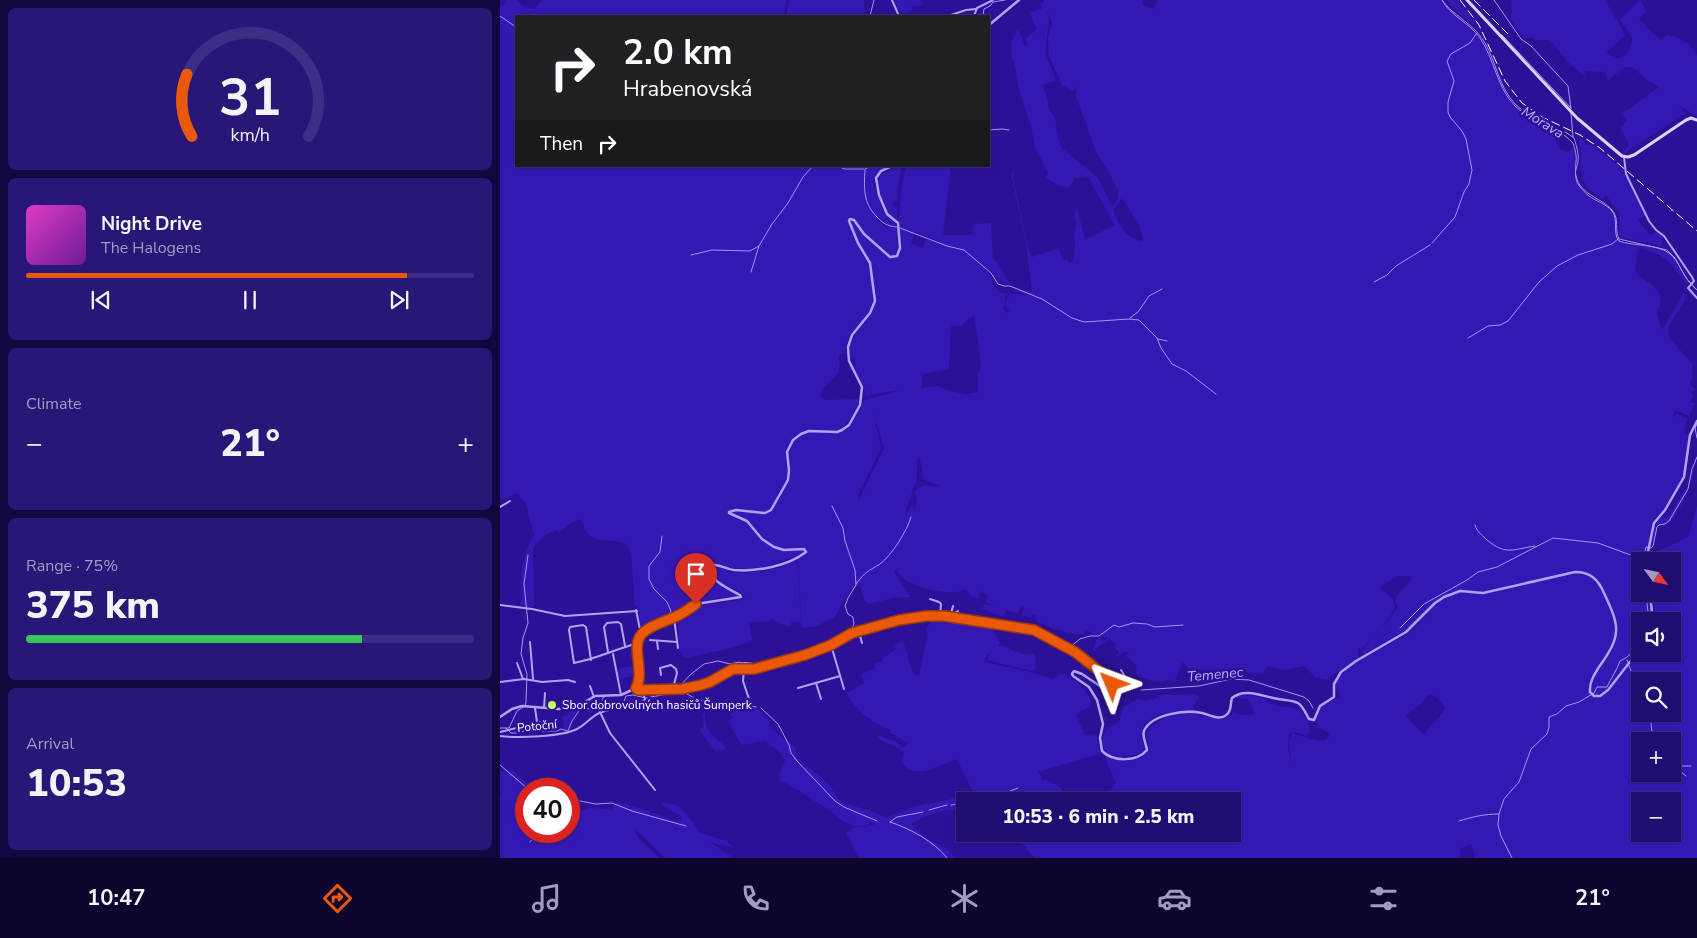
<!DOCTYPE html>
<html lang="en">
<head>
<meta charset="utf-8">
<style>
  body { margin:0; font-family:"Nunito Sans",sans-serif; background:#291677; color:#f1f3f6; height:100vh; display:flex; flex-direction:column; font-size:19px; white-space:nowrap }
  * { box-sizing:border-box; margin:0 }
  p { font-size:16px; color:#a29cc4 }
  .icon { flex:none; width:28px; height:28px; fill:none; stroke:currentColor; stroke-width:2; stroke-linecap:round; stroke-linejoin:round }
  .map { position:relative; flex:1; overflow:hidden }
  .side { display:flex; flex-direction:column; gap:8px; padding:8px; background:#12073f; width:500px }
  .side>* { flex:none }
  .banner { position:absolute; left:15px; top:15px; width:475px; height:152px; border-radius:0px; box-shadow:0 1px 4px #0004,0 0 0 1px #3e2d84; background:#202124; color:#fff; overflow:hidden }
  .needle { width:32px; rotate:123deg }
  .controls { position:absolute; left:1131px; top:552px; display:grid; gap:10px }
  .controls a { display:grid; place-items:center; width:50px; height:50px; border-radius:0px; background:#210d72; box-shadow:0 1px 4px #0004,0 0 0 1px #3e2d84; font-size:25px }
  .speed { position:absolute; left:15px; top:778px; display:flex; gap:10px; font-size:25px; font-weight:700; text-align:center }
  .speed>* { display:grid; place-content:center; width:65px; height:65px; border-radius:50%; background:#210d72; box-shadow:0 1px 4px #0004,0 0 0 1px #3e2d84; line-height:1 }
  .speed .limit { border:8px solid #d22; background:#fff; color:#111 }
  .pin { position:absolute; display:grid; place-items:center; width:42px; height:42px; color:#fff; margin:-51px -21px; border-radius:50% 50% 50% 0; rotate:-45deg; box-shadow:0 0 5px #0007 }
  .pin .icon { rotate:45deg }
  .me { position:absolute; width:55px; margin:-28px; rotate:314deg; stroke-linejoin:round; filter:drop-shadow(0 0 4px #0008) }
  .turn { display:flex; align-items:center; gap:18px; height:105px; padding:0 25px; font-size:22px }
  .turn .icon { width:65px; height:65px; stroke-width:2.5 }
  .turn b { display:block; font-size:35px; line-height:42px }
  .then { display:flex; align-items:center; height:48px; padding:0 25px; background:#0003; gap:10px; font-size:19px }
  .big { font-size:38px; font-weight:800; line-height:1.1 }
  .side .tile { flex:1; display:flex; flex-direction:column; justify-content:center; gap:8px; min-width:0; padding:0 18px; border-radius:8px; background:#291677 }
  .side .dial { align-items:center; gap:0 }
  .dial svg { height:130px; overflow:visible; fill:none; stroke:#3e2d84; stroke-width:7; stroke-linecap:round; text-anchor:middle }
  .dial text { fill:#f1f3f6; stroke:none }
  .song { display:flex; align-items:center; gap:15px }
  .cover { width:60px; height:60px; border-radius:8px; background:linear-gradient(135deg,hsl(310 70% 55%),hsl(280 70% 35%)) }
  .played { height:5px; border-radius:2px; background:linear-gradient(90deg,#ea580c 85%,#3e2d84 85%) }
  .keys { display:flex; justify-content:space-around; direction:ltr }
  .heat { display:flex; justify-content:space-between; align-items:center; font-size:28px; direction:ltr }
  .charge { height:8px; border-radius:4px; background:linear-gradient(90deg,#34c759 75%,#3e2d84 0) }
  .trip { position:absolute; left:456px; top:792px; width:285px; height:50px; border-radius:0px; background:#210d72; box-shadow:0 1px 4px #0004,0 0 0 1px #3e2d84; font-weight:800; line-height:50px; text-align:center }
  .tabs { display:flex; height:80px; justify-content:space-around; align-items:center; background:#0d052e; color:#a29cc4 }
  .tabs .icon { width:35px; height:35px }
  .tabs .on { color:#ea580c }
  .tabs b { font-size:22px; color:#f1f3f6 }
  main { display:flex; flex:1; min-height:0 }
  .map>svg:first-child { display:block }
  .green { fill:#3518b3; fill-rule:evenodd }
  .water { fill:#200a74; stroke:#a594f7 }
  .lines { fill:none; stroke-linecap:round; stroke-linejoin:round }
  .stream { stroke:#a594f7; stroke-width:1 }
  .minor { stroke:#b1a2f4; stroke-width:2 }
  .tertiary { stroke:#b1a2f4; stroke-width:2.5 }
  .secondary { stroke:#dbd2fd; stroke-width:3 }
  .rail { stroke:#fff; stroke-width:1; stroke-dasharray:9 4; stroke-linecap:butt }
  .route-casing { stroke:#983908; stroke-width:12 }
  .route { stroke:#ea580c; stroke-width:9 }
  .poi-dot { fill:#c9ff65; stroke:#2c1198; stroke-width:2 }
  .labels { text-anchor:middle; stroke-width:5; stroke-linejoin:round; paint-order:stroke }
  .poi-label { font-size:12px; fill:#fff; stroke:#2c1198; text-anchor:start }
  .street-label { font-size:12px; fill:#fff; stroke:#2c1198 }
  .water-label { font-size:14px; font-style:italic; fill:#bcaffb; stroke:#2c1198 }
</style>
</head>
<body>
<main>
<section class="side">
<div class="tile dial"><svg viewBox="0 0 100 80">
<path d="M14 69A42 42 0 1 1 86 69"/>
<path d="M14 69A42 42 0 0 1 11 31" stroke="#ea580c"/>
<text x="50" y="56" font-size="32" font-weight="700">31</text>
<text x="50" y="72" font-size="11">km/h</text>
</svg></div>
<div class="tile">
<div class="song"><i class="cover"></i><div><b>Night Drive</b><p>The Halogens</p></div></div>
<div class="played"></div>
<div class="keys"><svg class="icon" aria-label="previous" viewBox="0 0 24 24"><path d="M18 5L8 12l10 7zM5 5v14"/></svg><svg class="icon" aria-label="pause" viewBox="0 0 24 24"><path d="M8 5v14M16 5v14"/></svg><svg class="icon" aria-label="next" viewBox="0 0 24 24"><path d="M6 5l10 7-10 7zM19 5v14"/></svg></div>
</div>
<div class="tile"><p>Climate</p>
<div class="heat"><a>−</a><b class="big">21°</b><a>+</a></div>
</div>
<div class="tile"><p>Range · 75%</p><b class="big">375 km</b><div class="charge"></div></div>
<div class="tile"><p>Arrival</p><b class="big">10:53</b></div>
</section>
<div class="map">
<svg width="1197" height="858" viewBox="0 0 1197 858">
  <rect width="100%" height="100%" fill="#2c1198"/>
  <g class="green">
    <path d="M7,0H16L24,7L35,9L42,0H286L284,16H16V166H389L379,172L373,181L384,214L395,223L396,226L387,225L383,220L378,219L384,227L397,228L398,248L400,246C399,219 399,193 406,166H451L443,235H472L474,224L491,223L493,259L497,262L509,284L498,280L489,268L486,270L474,260L492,276L493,287L492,286L493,289L495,287L501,293L508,294L505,298V306L503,307L506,313L510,310L506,307C506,289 516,294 530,296L515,291L519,289L532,292L526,243L511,174L515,171L513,177L528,249L532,257L556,249L555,251L558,248L563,260H568L569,262V264L574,260L575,240L574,234L576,223L574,217L576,210L578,211L585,240L615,225L588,177L583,176L577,178L574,176L573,182L569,187L559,186L546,177L548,173L534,145L532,130L518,86L516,70L511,52L512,41L518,29L525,46L527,45L525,39L537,29L529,12L542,9L540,5L545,0H644L642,2L643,5L654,9L658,0H942L950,11L973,29L979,36L985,45L1007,96L1015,105L1040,123L1053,136L1060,149L1068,152L1074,146L1077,161L1074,176L1077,182L1091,197L1112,211L1116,221L1117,238C1132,248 1160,243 1172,256C1179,263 1182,274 1188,282L1187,285C1174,266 1162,251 1138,248L1135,271L1140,277L1151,284L1157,290L1161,299L1157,312L1161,329L1164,327L1184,292L1186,299L1168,327L1169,337L1192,364V377L1190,384L1196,390L1190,392L1193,394L1190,403H1195L1189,416L1175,410L1173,417L1178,414L1187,418L1184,434L1189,436C1186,446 1187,457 1185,467C1181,488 1165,507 1151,523H1153L1145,561H1140V594H1149L1152,621H1140V647L1107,689L1096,696L1091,692C1091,682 1096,675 1101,667C1124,635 1120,626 1105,591C1098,578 1090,571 1074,571L983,592L954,591L944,596L911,626L864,654L862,652C872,635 889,624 898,605L895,602L896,597L912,578L911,576H898L879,588C884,591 895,598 895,605C895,616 868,641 861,651L859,648L858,651L859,658L826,680L815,677L804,666L785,670L768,666L766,667L763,674C753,674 743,670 734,672C721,674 715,680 701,679L707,677L702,670L690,671L683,662L675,680C665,681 630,684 637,666L626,656L630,652H623L618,656L615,654H619V651L616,650L615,643L609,639L596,649L595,652L593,649L596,640L600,637L602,640L605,641L607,638L592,634L586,630L584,634H569L540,623L537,620L535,615H532L529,617L522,615L524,608L521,606L517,613L506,610L503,617L483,609V607L485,604L496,607L486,602L487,596L482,591L477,595L479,596V598L473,597L464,588L463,591C443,595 410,588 397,572L398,568L394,570C397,581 407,587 410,597L394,598L368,604L364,600L360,584L348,593L335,617L317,626L302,628L298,560L294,556C275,566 253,570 231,568L227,572C250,574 275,572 294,560L298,567L301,623L291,622V627L277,623L271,618L270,621L249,623L252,639L251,641L231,648L185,658L180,651L177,619L197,606L242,600L245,598C242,589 232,589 225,586L222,588L237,595V597H226L195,603L182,612L141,630L138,605L135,606L131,554L128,546C118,536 97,545 87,533C84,529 83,523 80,519L73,522L60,532L56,530L42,537L33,548L34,607L19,606L21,603C22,595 21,587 21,578C22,563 26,549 34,535L25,501L21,499L18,493L4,499L0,498V6L4,5ZM547,12L552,22L548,40L549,56L562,85L573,91L577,87L576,96L596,152L606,167L618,190V198L614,206H612L598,178L563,149L559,142L555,118L550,111L544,88V85L556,80L545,52L549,20ZM621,199L624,200L640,228L643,239L642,241C625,239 619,224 613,210ZM414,232L434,239L449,247L426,239L423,248L411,244ZM474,315L481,365L478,373V392L467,394L453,392L437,386L421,388L423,374L449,369L451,326H461ZM359,326C352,337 347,346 351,359L356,360L354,368L364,387L365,396L405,389L364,400L350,425L345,430L343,427L352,416L359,402L358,399L324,400L321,396L323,389L339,372V355L344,353L349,336L356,327ZM373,411L384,448L359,500L358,495L381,448ZM420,458L423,479C429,484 435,482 440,487C429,486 420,483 414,493L417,499L415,509L412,506L407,513L406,511L417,478V460Z"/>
    <path d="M289,0H364V16H286Z"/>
    <path d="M395,0H420L423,4L417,7L414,5L411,7L413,10L405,14L398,9Z"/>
    <path d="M947,0H957L977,25L976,26L954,9Z"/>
    <path d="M1011,0H1105L1125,35L1106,53L1117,58C1129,57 1131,48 1132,38L1120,20L1140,0L1146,11L1139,18L1149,30L1161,40L1167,35L1172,37V35L1189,44L1197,55V118L1189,111L1179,106L1185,113L1123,154V152L1129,145L1120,127L1127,121L1122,114L1159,87L1146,79L1132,67H1125L1108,80L1105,72L1084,71L1085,77L1068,62L1050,40H1035L1031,37L1027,39L1024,38L1011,20L1012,11Z"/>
    <path d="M1078,138L1084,140L1086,145H1092L1123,170L1146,216L1137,219L1148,233L1152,235L1157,231L1163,237L1161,246L1120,237L1119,213L1106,195L1103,199L1101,198C1096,194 1089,191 1086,185C1080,177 1081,150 1078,138Z"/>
    <path d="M397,166H402L398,185L397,201H393V206L397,207V220C382,213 379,194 377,179L382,174Z"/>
    <path d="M1186,488L1188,491C1185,498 1175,518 1169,522C1165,525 1162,523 1158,527L1149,553L1150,555L1188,537L1197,506V858H975L971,844L960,849V858H534L523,844L506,839L500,834H732V801H494L496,800L495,795H488L486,797L487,801H465V813C448,805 426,815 411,824L429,840L447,849L454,858H359L346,833L353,828L374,825L372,822C353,835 338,815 323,806C309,798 294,786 279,780L280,778L279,776L285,761L279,751L265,741L242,745L228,722L232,718L230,714L233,713V707L239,703L256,707L270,722L268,726L295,747L297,757L310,769L327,782L339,800L346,804L374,812L386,818L413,807L471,795L473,792L457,759C439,764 417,782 401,762L404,751L376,738L378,735L396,742L403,747L409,743L389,732L391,730C374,725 355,709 346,693L364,684L361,674L374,669L375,663L382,661L383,658L397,649L394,645L401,641H403L413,674L419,676L427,636L426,628C428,624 431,621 435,620C449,618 475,623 490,626L500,643L497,646C507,644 510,650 519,653C523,654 528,654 533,654L536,657L535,669L533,671L497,663L487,659L492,650L485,658V662L527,671L552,679L560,674C573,676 586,689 591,701L589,707L576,714L585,735L597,736L600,754L537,772L541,775V779L547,780L561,788L563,793C575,794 604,795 612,789L614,784L616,783L609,768L605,757C620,761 640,764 649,750L646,733L649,728L665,717V713C648,718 635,728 645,747L642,752C630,756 610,761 603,747C601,731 607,729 619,722L623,706L630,704L637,699L649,701L648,698L652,700L660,695L695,694L699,697L693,707L699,716L725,718L734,712L742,715L755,714L752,706L747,699L736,698L737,696C745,694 757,696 764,699C767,700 768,702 770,703C785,711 803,701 809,725C810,730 810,732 807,736L795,732L789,734L788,748L791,763L789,740L793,733C804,736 826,749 830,733L818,727L816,721L821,706L833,700L841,698L835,688C840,661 892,647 912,630C926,617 935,599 955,593C964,591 975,595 985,593C1015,588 1044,578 1075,574L1088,575L1095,580L1100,586L1116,624L1114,642L1090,682L1089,693L1094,697L1097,698L1109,690L1140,651V654H1172V621H1158L1151,594H1172V561H1148C1149,546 1152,531 1159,518H1167ZM1140,681H1172V714H1140ZM929,694L936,697L945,707L944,711L924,734L905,716L921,704ZM1140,741H1172V774H1140ZM1140,801H1172V834H1140Z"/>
    <path d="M137,665V675L119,679L117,669Z"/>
    <path d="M80,708L71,721L68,730L64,729L63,716H67L70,710Z"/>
    <path d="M205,712C204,735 216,734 226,749L216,752L199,729L204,727L202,714Z"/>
    <path d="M7,769L12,770L33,789H26V831H69V814L90,808L109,809L111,811L117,802L143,809L172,820L181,821V816C174,812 166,810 161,803L163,802L179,806L201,833L222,840H226L234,848L209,842L234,858H165L133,827L140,840L160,858H0V794H2L0,791V772Z"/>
  </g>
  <path class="water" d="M942,0C945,3 948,8 952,11C964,21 976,28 985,43C996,62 999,87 1015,104C1032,121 1056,124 1074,138C1076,145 1079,153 1078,161C1078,166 1074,171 1076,176C1080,195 1102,198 1112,210C1120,219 1114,230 1119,239L1167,250L1175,258L1186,278L1197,290C1183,279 1180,261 1169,253C1157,244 1133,246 1119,241C1112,232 1119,220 1112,211C1106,204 1096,201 1089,196C1074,183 1075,179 1076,162C1077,156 1075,149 1073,143C1058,126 1032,122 1015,106C997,88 994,58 980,38C970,23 950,16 942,0Z"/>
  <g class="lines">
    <g class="stream">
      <path d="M994,0L1021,39L1031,46L1068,86L1071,109"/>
      <path d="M0,16L16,27"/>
      <path d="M370,16L374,0"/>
      <path d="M483,16L484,9L490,6L493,2L505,0"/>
      <path d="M1002,35L1071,108"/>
      <path d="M1071,113L1073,137"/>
      <path d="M489,130L502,129L509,130"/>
      <path d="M337,166L345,169H364"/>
      <path d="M372,166L365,169V170C364,189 363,202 376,216C383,223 386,226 397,227"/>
      <path d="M400,228L447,246L464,250L491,273L498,284L504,286H510L542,299L572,318L584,322L629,319L639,320L657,338L661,348L672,364L686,371L716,394"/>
      <path d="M932,243L955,217L964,192L969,184L972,170L966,139L962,131L950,117L948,112V102L954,81L947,61L951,54L970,43L977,33"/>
      <path d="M191,255L212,250L250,251L259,246L272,224L288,203L303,177L313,166"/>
      <path d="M251,272L259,246"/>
      <path d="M874,282L887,275L896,266L930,245"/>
      <path d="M630,318L638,312L649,296L662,289"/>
      <path d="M968,338L988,326L1000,325L1008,321L1039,282L1057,266L1078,255L1112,244L1118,239"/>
      <path d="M658,339L667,341"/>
      <path d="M1197,424L1195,428L1197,438"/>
      <path d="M332,506L343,528L345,541L355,570L356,585L348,598L345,606L348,614L353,617L354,624L350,633"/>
      <path d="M975,525C977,532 982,535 987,540C1006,556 1014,549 1035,546"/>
      <path d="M1143,561L1146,547L1151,548L1153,546L1157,527L1159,525L1165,524L1169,521L1188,489L1192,469L1197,457"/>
      <path d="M356,584C366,571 367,572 380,564C392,555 407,531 411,517"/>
      <path d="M1146,594L1149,621"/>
      <path d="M410,617L438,615"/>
      <path d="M463,617L504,623"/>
      <path d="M516,625L531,627"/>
      <path d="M900,628L924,604L967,580L978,572L997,567L1053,538L1098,543L1136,557L1143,558"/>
      <path d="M142,632L169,617L171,611L167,602L154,589L149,579V566L160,552L162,536"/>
      <path d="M557,641L573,650"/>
      <path d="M570,647L580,639L590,636H599L614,625L619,627L633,623L647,624L655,627L683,625"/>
      <path d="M1127,660L1140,696"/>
      <path d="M178,688L190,675L204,664L218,661L230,664L239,662L258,667L331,643"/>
      <path d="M641,690L699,686L731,679L749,680L804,697L809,701L813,708"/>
      <path d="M218,707L231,708L239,703L256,707"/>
      <path d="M261,708L278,724L289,745L291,753L297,761L335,801L344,807L377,821"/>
      <path d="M1150,714L1153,741"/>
      <path d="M0,728H6L11,733H17L29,730L38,731H57L61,729L68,731L72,721L81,708L92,709L102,706L122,707L126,696L133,695L146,698L182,691L199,701L210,700L215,706"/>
      <path d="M6,728H9L17,711L25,706L26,702L27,674L21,654L23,638L28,623L24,584L28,555"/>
      <path d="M1172,764L1186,776"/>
      <path d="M0,765L28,789"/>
      <path d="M1177,766H1191"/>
      <path d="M1177,769L1181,780"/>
      <path d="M498,796L518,788"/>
      <path d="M69,799L96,804L112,803L132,811L186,826"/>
      <path d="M480,801L487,800"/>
      <path d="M451,805L465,803"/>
      <path d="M429,810L447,805"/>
      <path d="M959,821C972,817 984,814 999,814"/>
      <path d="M390,822L397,817L423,812"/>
      <path d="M390,822C409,828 435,842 447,858"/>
      <path d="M30,842L39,831"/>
      <path d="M1012,858L1001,836L998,825L999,814L1004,799L1019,782L1031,749L1047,734L1049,727V717L1057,714L1066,706L1079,702L1094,693L1097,687H1107C1111,678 1117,670 1120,661C1133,655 1134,649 1140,637"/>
    </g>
    <g class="minor">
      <path d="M392,0L399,16"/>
      <path d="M448,16L466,10L476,9"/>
      <path d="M474,16L477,8L493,0"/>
      <path d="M1124,157L1126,174L1149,221L1156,230L1164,236L1192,277L1194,281L1188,288L1197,298"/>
      <path d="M0,507L10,501"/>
      <path d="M430,599L439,602L441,604L440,616"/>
      <path d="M0,605L32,609L65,616L137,611"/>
      <path d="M136,610L141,634"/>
      <path d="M451,615L458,611"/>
      <path d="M450,617L453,606"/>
      <path d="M174,618L178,648"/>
      <path d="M359,632L362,643"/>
      <path d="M150,640L177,642"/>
      <path d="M157,641L158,649"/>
      <path d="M30,642L33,679"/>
      <path d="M331,645L344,689"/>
      <path d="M108,652L104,627L107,623L118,622L121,624L125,646"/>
      <path d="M113,654L121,695"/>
      <path d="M91,660L86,627L83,625L70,627L69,630L74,663C96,659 116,649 138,643"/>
      <path d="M17,663L23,679"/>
      <path d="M244,663L254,664L257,668"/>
      <path d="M244,670L243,681L249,699"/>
      <path d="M621,670L628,681V686"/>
      <path d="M161,675L160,668L171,665L176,669L177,673L173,688"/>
      <path d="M0,682L24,679L42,682L68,680L75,682"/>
      <path d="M316,683L321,699"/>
      <path d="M90,686L94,697"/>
      <path d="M298,688L340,676"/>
      <path d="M104,696L100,712L110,733L155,790"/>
      <path d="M35,708L37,722"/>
      <path d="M44,708L45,693"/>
      <path d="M0,732L42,722"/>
      <path d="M0,736C18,738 61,737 77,729C86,725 93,714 102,712C116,708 130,706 144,701L145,699L142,691"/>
    </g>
    <g class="tertiary">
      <path d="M489,25L519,0"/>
      <path d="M229,512L236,510L265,513L271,510L288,480L289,470L287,452L293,440L301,434L309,431L337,432L342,430L349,425L360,405L362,387L349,361L348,347L352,335L370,313L375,301L370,263L358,243L349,221L350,219L354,220L364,234L390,257L397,256L400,248L398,223L387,214L379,195L376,178L381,171L392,166"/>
      <path d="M1146,561L1154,523L1165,510L1184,477L1190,435L1197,421"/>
      <path d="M1150,594L1153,621"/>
      <path d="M136,688L141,690H150L182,689L201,685L210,682L233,669L250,670L305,655L331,645L352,633L406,618L443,616L528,628L534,629L575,652L612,681L610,687L603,688L582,674L574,671L572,674L573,676L589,687L597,700L603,724L600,738L602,751C613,762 637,762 647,750C646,743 642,737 644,731C652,713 687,710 702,713C710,715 718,720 725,716C732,712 730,704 732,698C745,687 764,697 778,699C784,700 792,700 798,703C803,706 806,714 809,719L814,720L820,706L834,697V684L841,672L856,661L906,632L935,603L944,597L960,591L983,593L1075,572C1090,572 1098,579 1104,593C1120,627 1122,635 1099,667C1094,675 1089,683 1090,692L1094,696H1100L1108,690L1140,649"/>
      <path d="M136,688C146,671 129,647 143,632L182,614L196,604L241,597L240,595C227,588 210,581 207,565C215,562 225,569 234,570C257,572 288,566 306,552L304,549L284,550L274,547L262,539L247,521L229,513"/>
      <path d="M0,717L12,709L22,706L59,709L76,707L95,696L121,695L136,688"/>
    </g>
    <path class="secondary" d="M967,0L1077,118L1122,156L1128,157L1134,155L1186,120L1191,118L1197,120"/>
    <g class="rail">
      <path d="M960,0L979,25L1005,81L1022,103L1042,117L1080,135L1100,148L1197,231"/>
      <path d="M974,0L1008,34"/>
    </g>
  </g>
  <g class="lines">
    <g class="route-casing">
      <path id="route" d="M196,604C190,608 185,612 179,615C170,620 147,626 141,635C131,647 145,673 136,688L138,690L182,689L201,685L210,682L233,669H254L305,655L331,645L352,633L399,620L426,616H444L534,630L575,652L612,681V684"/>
    </g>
    <use href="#route" class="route"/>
  </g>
  <circle class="poi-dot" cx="52" cy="705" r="5"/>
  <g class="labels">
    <g class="poi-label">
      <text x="62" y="709">Sbor dobrovolných hasičů Šumperk</text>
    </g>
    <g class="street-label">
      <text transform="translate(37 726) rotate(-6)" y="4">Potoční</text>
    </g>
    <g class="water-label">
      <text transform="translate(1043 122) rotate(32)" y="5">Morava</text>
      <text transform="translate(715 674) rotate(-5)" y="5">Temenec</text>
    </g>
  </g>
</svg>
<div class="controls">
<a><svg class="needle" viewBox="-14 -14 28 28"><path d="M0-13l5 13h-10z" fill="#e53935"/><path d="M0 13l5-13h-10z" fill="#a29cc4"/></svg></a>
<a><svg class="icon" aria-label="sound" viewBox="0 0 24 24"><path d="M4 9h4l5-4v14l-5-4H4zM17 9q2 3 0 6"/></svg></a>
<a><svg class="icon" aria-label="search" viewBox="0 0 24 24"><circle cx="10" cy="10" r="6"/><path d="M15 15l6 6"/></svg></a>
<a>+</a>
<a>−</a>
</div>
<div class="speed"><div class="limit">40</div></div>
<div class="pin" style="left:196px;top:604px;background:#d93025"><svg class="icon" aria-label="arrive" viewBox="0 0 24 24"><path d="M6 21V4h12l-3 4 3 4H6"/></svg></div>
<svg class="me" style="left:612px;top:684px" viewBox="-20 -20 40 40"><path d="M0-17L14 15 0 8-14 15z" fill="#ea580c" stroke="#fff" stroke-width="4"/></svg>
<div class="trip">10:53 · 6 min · 2.5 km</div>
<div class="banner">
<div class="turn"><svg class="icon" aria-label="right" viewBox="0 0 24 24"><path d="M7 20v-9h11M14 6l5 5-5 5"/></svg><div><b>2.0 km</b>Hrabenovská</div></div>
<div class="then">Then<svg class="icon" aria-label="right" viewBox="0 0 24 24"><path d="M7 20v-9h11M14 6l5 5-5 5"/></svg></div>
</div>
</div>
</main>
<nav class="tabs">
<b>10:47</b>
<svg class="icon on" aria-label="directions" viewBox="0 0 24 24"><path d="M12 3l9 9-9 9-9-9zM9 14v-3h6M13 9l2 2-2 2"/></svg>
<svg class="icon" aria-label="music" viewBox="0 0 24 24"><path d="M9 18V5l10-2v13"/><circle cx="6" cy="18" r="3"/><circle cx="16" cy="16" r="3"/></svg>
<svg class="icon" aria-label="phone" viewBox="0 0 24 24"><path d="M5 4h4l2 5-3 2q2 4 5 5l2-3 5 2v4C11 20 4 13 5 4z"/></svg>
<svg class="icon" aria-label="climate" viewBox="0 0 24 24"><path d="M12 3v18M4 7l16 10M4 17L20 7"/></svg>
<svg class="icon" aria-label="car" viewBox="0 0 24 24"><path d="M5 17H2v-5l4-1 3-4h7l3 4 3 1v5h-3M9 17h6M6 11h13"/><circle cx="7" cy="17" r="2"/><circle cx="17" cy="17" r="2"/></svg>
<svg class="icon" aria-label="filters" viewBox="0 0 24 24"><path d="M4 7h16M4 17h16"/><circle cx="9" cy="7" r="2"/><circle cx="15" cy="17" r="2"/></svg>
<b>21°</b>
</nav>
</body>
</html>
